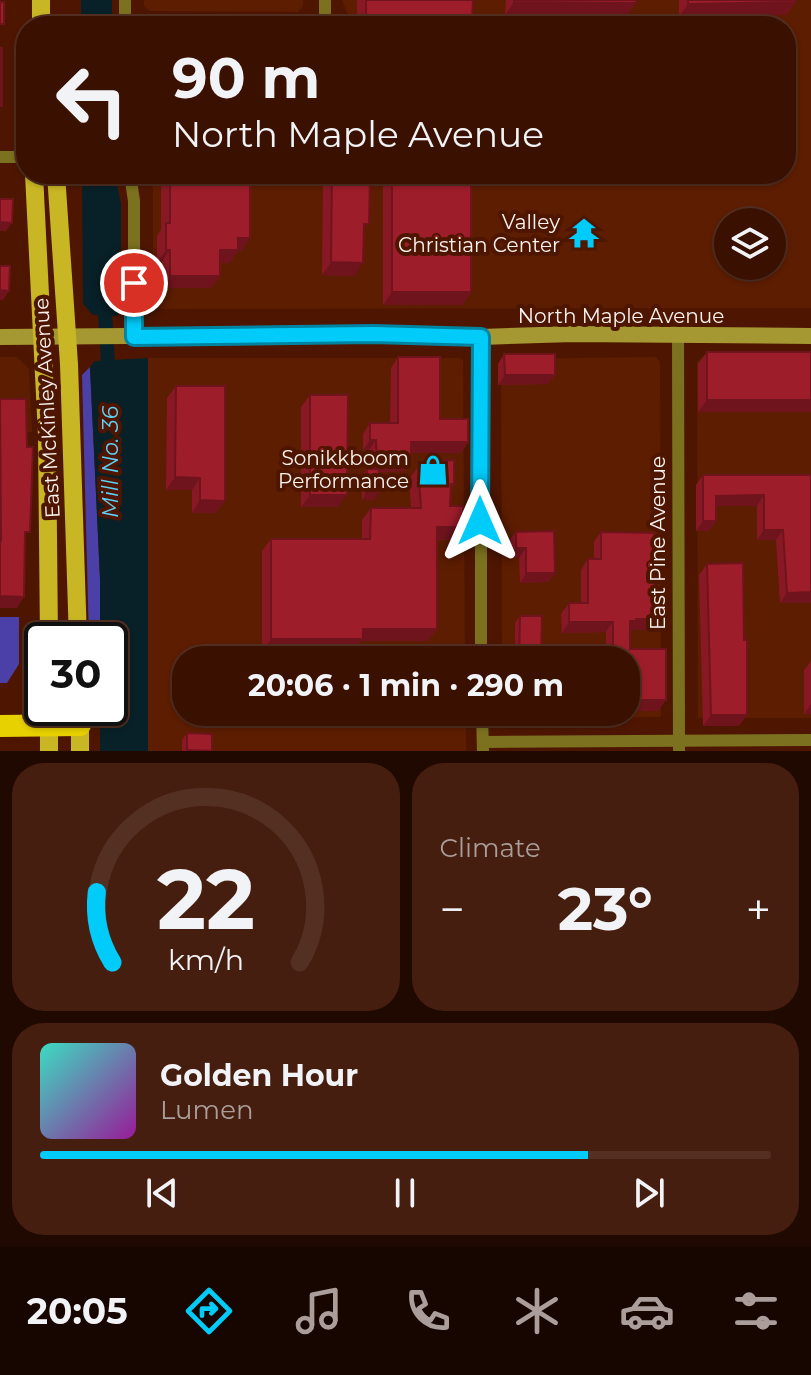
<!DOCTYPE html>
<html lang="en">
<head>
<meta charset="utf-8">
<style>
  body { margin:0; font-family:Montserrat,sans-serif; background:#451e0f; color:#f1f3f6; height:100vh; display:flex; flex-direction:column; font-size:30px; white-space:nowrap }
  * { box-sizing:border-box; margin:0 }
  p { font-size:26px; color:#ab9d99 }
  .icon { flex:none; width:44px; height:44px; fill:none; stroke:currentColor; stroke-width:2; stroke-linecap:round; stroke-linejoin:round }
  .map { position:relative; height:751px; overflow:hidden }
  .details { display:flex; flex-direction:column; gap:12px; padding:12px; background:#200900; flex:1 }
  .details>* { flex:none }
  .guide { position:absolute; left:16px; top:16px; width:780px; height:168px; border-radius:32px; box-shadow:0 2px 6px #0004,0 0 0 2px #543022; background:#3a1000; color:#f1f3f6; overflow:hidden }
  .buttons { position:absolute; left:714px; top:208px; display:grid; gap:16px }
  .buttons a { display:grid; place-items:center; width:72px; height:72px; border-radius:50%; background:#3a1000; box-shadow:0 2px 6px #0004,0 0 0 2px #543022; font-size:40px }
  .speed { position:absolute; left:24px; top:622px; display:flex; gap:16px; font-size:40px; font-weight:700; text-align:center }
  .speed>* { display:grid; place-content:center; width:104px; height:104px; border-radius:50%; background:#3a1000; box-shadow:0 2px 6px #0004,0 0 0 2px #543022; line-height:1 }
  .speed .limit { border:4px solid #111; border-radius:12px; background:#fff; color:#111 }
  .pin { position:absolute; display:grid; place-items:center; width:68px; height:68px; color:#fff; margin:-34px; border:4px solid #fff; border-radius:50%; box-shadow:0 2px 8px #0007 }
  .me { position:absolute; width:88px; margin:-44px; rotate:0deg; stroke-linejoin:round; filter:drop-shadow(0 0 6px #0008) }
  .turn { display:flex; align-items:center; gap:28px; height:168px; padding:0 24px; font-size:36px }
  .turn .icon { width:104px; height:104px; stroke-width:2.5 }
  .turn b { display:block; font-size:56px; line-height:68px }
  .big { font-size:60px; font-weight:700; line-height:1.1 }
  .details .tile { flex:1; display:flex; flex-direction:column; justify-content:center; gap:12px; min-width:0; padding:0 28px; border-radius:32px; background:#451e0f }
  .details .dial { align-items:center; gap:0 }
  .dial svg { height:208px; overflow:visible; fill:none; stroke:#543022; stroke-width:7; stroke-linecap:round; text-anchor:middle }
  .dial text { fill:#f1f3f6; stroke:none }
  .song { display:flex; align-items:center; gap:24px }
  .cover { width:96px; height:96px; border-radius:12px; background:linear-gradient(135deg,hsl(170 70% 55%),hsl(300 70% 35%)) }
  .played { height:8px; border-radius:4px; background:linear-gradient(90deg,#00cbf9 75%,#543022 75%) }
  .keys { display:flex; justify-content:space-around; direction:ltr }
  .heat { display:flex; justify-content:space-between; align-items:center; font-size:44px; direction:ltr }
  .details .tiles { flex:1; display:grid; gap:12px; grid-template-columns:1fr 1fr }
  .tile:last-child { grid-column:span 2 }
  .trip { position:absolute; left:172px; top:646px; width:468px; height:80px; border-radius:32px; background:#3a1000; box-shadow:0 2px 6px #0004,0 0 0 2px #543022; font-weight:700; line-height:80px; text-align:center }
  .tab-bar { display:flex; height:128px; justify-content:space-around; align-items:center; background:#170600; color:#ab9d99 }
  .tab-bar .icon { width:56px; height:56px }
  .tab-bar .active { color:#00cbf9 }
  .tab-bar b { font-size:36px; color:#f1f3f6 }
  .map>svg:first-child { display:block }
  .built { fill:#5d1d00; fill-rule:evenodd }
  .green { fill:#4a40a8 }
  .water { fill:#082027 }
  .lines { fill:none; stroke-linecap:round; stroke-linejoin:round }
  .canal { stroke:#082027; stroke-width:14 }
  .street { stroke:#7c711f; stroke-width:12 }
  .secondary { stroke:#a59832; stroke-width:16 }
  .primary { stroke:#c8b625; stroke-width:18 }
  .highway { stroke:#e7d100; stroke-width:22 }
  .wall { fill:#881924 }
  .shaded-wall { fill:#6f141d }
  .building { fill:#9e1d2a; stroke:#6f141d; stroke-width:2 }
  .route-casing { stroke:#0084a2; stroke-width:20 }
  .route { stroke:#00cbf9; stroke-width:14 }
  .labels { text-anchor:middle; stroke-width:8; stroke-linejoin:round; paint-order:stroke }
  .poi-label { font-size:20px; fill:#fbf3f0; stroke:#4e1600; text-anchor:end }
  .street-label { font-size:20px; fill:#fbf3f0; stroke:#4e1600 }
  .water-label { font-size:22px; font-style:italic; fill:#5dd1f6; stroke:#4e1600 }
</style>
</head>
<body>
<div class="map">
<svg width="811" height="751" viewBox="0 0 811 751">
  <rect width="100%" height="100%" fill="#4e1600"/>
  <g class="built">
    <path d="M144,0H303V6L298,12L150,11L144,6Z"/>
    <path d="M342,0H811V308L162,309L153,300V190L150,174H786V26H352ZM728,222H772V266H728Z"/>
    <path d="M0,357H17L29,369L32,432H0Z"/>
    <path d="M656,357L660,362L661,717L504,718L502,712H626V660H502L501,359Z"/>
    <path d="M702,357H811V718H698L697,362Z"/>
    <path d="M148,358H459L463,360L465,660H186V712H466V751H148Z"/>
  </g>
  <g class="green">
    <path d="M90,367L100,578V640H89L82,375Z"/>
    <path d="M0,617H19V664L7,683H0Z"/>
  </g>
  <g class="water">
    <rect x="81" y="0" width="31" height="26"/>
    <path d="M82,174H115L121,204V310L117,316L93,315L83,304Z"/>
    <path d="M148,358V751H100V708H110V640H100V578L90,367L95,361Z"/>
  </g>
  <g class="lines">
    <path class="canal" d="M104,298L109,377"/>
    <g class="street">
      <path d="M125,26V0"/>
      <path d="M325,26V0"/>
      <path d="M0,157H26"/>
      <path d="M130,174L134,201V337"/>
      <path d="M678,336L679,751"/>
      <path d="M481,337V660"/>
      <path d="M482,712L483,751"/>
      <path d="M483,742L811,740"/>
    </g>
    <path class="secondary" d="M0,337L373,334L481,337L573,334L811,336"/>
    <g class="primary">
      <path d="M41,26V0"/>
      <path d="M34,174L47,435L49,640"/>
      <path d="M56,174L69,364L78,640"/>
      <path d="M80,708V751"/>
      <path d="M49,751V708"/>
    </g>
    <path class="highway" d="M0,726L80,725"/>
  </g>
  <g class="wall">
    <path d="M357,0H473L472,21L469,26H357Z"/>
    <path d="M506,0H636V3L627,15H505Z"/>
    <path d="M679,0H795V2L786,15L679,17Z"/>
    <path d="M169,174H250L242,251H238L229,263H220V276L211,288H161V263H157V236L161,230V185Z"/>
    <path d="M327,174H370L354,276L322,275L323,180Z"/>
    <path d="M391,174L471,292L462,305H383V186Z"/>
    <path d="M707,352L811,412H698V364Z"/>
    <path d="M504,354L555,375L548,384L498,385V364Z"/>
    <path d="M398,357L440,419L468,442L461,453H411V461L404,471L379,472L374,500H362V475L367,469H369V450H363V434L370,423H390L391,368Z"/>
    <path d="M176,386L216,513H192V490H166L167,398Z"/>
    <path d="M310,395L338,507H301V407Z"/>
    <path d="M439,461L454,484L451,488L450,506L463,527L454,540H437V629L428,641H361L354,652H262V551L271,539H362V520L371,508H411L409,479L418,467L435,466Z"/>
    <path d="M703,475H811V603H780L776,540H757V506H716V521L709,531H696V485Z"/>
    <path d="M516,532L555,573L548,582L520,583L519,558H509V541Z"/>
    <path d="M601,532L653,570L658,630H630V649L658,711H626V660H606V632L562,633L561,614L569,603H581V570L588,559H594V542Z"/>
    <path d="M707,564L739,726H703L699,575Z"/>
    <path d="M520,616L541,660H515V623Z"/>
    <path d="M811,661V714H804V670Z"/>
    <path d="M187,733L212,751H182V740Z"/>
  </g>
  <g class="shaded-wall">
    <path d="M514,2L636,3L627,15H505Z"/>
    <path d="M795,2L786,15L679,17L688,4Z"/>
    <path d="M366,20L472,21L469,26H361Z"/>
    <path d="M0,222L12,223L6,231H0Z"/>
    <path d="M238,238H250L242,251H238L229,263H211L220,250Z"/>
    <path d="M166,250H170L161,263H157Z"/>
    <path d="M331,262L363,263L354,276L322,275Z"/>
    <path d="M170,276H220L211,288H161Z"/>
    <path d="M0,290L9,291L3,300H0Z"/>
    <path d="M392,292H471L462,305H383Z"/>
    <path d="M505,375H555L548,384L498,385Z"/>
    <path d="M707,400H811V412H698Z"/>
    <path d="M370,440H376L369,450H363Z"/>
    <path d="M411,442H468L461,453H403Z"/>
    <path d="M377,461H411L404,471L369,472Z"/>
    <path d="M175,477L200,478L192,490H166Z"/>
    <path d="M366,493H378L374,500H362Z"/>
    <path d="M310,495H347L338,507H301Z"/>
    <path d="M764,495L757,506H709L716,496Z"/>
    <path d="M200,500L225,501L216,513H192Z"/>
    <path d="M703,521H716L709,531H696Z"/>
    <path d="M437,527H463L454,540L428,539Z"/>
    <path d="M764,530H783L776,540H757Z"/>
    <path d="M516,548H526L519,558H509Z"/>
    <path d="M526,573H555L548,582L520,583Z"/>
    <path d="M811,592V603H780L787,593Z"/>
    <path d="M0,596L24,597L17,608H0Z"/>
    <path d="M636,619H665L658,630H630V621Z"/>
    <path d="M569,622H613L606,632L562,633Z"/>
    <path d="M363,629H437L428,641H361L354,652H262L271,639Z"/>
    <path d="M626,700H666L658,711H626Z"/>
    <path d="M811,704V714H804Z"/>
    <path d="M518,712H569L566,717H515Z"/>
    <path d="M711,715H747L739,726H703Z"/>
  </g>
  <g class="building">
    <path d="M366,0H473L472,21L366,20Z"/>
    <path d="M514,0H636V3L514,2Z"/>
    <path d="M688,0H795V2L688,4Z"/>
    <rect x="0" y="2" width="4" height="22"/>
    <rect x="0" y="48" width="2" height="58"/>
    <path d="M170,174H250V238H238V250H220V276H170V250H166V223H170Z"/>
    <path d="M332,174H370L369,224H364L363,263L331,262Z"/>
    <rect x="392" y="174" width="79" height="118"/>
    <path d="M0,199H13L12,223L0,222Z"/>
    <path d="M0,266H10L9,291L0,290Z"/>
    <rect x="707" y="352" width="104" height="48"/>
    <path d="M504,354H555V375H505Z"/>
    <path d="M398,357H440V419H468V442H411V461H377L376,440H370V423H398Z"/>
    <path d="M176,386H225V501L200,500V478L175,477Z"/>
    <path d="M310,395H348L347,495H310Z"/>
    <path d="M0,399H26L27,447H33L30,532H25L24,597L0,596V541H1Z"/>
    <path d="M454,460V484H451L450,506H463V527H437V629H363V639H271V539H370L371,508H421L418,467L439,466V461Z"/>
    <path d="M367,469H379L378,493H366Z"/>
    <path d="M703,475H811V592L787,593L783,530H764V495L716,496V521H703Z"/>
    <path d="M554,531L555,573H526V548H516V532Z"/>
    <path d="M601,532L654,533L653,570H655V604H666L665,619H636V621H630V649H666V700H626V660H613V622H569V603H588V559H601Z"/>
    <path d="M743,563L744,640H747V715H711L707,564Z"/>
    <path d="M520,616H542L541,660H519Z"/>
    <path d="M187,733L212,734V751L187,750Z"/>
  </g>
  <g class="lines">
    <g class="route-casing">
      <path id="route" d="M134,283V337L373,334L481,337L480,521"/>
    </g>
    <use href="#route" class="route"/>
  </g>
  <defs>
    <g id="temple-bare" transform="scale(2.4)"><path d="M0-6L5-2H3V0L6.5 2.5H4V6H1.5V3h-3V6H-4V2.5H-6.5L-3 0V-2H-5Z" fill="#00cbf9" stroke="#4e1600" stroke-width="2.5" paint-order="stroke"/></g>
    <g id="shop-bare" transform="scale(2.4)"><path d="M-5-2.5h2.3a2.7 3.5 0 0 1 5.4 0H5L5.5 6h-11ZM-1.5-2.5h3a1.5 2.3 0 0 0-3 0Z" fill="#00cbf9" stroke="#4e1600" stroke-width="2.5" paint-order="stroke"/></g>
  </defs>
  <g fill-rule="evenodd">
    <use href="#temple-bare" x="584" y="233"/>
    <use href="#shop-bare" x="433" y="470"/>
  </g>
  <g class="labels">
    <g class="poi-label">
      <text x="560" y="229">Valley<tspan x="560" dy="23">Christian Center</tspan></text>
      <text x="409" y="465">Sonikkboom<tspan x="409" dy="23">Performance</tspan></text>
    </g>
    <g class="street-label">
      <text x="621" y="323">North Maple Avenue</text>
      <text transform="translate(47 408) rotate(-93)" y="7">East McKinley Avenue</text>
      <text transform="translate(658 543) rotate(-90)" y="7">East Pine Avenue</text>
    </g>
    <g class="water-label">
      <text transform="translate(110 462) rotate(-90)" y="8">Mill No. 36</text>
    </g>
  </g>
</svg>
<div class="buttons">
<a><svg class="icon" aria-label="layers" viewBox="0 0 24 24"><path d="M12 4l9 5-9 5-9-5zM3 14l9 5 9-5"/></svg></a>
</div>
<div class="speed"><div class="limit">30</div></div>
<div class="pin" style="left:134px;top:283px;background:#d93025"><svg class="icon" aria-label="arrive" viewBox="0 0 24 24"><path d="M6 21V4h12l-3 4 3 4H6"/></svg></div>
<svg class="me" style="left:480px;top:521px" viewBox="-20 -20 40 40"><path d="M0-17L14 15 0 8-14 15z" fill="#00cbf9" stroke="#fff" stroke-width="4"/></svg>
<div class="trip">20:06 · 1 min · 290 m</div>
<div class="guide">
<div class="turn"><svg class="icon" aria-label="left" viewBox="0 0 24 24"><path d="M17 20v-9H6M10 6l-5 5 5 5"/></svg><div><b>90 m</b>North Maple Avenue</div></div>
</div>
</div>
<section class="details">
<div class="tiles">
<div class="tile dial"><svg viewBox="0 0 100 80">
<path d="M14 69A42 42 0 1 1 86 69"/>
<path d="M14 69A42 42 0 0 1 8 42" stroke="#00cbf9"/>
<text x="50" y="56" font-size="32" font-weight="700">22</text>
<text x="50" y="72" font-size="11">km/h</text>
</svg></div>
<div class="tile"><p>Climate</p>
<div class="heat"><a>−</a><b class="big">23°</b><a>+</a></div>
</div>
<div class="tile">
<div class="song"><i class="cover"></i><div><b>Golden Hour</b><p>Lumen</p></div></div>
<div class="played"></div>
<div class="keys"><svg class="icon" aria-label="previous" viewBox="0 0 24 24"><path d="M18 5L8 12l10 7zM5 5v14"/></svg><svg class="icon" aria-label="pause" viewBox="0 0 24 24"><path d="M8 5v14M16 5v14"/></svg><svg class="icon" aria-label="next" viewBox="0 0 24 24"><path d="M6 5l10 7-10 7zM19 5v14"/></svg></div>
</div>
</div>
</section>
<nav class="tab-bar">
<b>20:05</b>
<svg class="icon active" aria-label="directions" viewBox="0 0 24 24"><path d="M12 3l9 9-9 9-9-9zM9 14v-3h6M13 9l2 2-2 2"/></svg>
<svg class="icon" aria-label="music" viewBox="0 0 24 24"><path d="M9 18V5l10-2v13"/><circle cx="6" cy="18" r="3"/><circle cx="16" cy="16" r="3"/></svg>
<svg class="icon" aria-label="phone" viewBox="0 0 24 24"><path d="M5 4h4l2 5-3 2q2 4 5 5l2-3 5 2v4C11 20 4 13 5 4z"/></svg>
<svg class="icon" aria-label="climate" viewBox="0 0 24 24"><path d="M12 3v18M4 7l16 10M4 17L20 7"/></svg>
<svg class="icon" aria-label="car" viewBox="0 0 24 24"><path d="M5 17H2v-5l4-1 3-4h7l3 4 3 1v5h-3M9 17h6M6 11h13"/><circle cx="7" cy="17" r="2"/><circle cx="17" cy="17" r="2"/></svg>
<svg class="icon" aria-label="filters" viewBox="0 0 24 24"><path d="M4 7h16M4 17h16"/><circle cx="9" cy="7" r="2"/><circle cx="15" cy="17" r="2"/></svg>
</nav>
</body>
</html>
